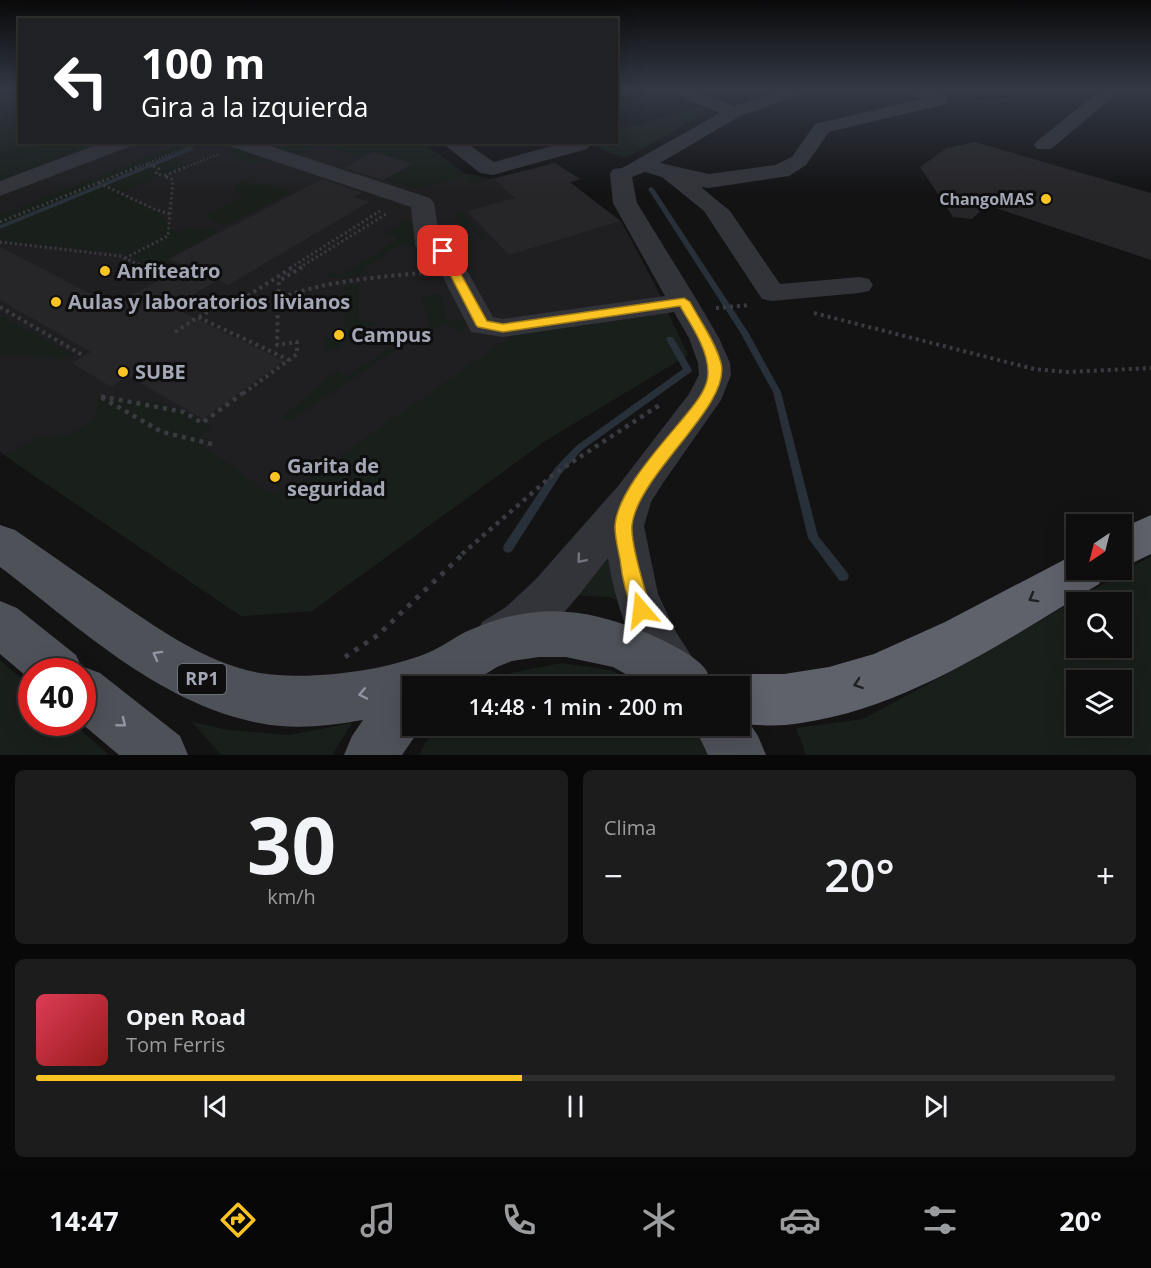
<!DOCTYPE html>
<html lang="es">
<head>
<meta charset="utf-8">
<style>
  body { margin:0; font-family:"Open Sans",sans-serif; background:#1c1c1d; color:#f1f3f6; height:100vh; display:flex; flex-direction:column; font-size:22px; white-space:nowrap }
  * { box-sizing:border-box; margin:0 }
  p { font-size:20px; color:#9b9c9e }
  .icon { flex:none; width:33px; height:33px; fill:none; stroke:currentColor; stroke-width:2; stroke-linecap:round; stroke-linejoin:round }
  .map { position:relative; height:755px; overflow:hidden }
  .side { display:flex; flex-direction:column; gap:15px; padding:15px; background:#080808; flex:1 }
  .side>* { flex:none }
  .guide { position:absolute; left:18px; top:18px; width:600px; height:126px; border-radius:0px; box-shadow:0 6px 24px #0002,0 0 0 2px #2e2e2f; background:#202124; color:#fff; overflow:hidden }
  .needle { width:39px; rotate:215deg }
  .fabs { position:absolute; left:1066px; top:514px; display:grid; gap:12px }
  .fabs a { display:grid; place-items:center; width:66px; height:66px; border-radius:0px; background:#0e0e0f; box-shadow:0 6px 24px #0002,0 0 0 2px #2e2e2f; font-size:30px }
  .speed { position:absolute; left:18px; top:658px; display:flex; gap:12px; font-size:30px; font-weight:700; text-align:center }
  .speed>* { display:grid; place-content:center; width:78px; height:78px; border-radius:50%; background:#0e0e0f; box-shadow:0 6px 24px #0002,0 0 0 2px #2e2e2f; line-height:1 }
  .speed .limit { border:9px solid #d22; background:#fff; color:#111 }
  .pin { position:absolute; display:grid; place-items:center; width:51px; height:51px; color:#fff; margin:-26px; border-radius:12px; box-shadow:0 3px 9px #0006 }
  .me { position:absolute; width:66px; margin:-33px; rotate:343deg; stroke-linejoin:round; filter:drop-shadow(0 0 4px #0008) }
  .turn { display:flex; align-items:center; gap:21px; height:126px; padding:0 24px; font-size:27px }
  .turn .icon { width:78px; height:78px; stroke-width:2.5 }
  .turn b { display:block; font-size:42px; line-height:51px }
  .big { font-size:45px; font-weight:600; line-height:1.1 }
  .side .tile { flex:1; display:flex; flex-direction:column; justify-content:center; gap:9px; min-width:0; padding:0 21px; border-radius:9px; background:#1c1c1d }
  .side .dial { align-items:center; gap:0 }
  .dial b { font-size:78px; line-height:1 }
  .song { display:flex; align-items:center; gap:18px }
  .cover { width:72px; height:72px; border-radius:9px; background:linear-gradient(135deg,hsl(350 70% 55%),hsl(0 70% 35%)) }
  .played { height:6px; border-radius:3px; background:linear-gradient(90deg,#fcc423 45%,#2e2e2f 45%) }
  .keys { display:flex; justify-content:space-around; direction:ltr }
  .heat { display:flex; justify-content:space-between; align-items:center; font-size:33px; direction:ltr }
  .side .tiles { flex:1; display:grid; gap:15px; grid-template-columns:1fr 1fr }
  .tile:last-child { grid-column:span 2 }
  .trip { position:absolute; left:402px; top:676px; width:348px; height:60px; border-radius:0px; background:#0e0e0f; box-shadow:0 6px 24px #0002,0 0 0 2px #2e2e2f; font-weight:600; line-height:60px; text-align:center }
  .dock { display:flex; height:96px; justify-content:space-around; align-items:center; background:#060606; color:#9b9c9e }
  .dock .icon { width:42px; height:42px }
  .dock .on { color:#fcc423 }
  .dock b { font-size:27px; color:#f1f3f6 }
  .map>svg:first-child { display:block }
  .built { fill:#1f1f21 }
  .green { fill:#191f1a; fill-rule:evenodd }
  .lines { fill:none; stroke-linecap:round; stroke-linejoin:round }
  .stream { fill:#283039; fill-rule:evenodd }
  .building { fill:#262528 }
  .path-far4 { stroke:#393b41; stroke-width:2; stroke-dasharray:1.5 2; stroke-linecap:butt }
  .path-far3 { stroke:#393b41; stroke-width:3; stroke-dasharray:2 3; stroke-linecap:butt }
  .path-far2 { stroke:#393b41; stroke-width:4; stroke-dasharray:3 4; stroke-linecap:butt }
  .path-far1 { stroke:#393b41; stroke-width:4.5; stroke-dasharray:4 5; stroke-linecap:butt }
  .path { stroke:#393b41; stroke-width:5; stroke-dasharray:4.5 7; stroke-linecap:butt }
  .minor { fill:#33343a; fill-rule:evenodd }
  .major { fill:#4f5159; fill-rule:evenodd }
  .highway { fill:#5f616b; fill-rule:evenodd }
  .oneway { stroke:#71737e }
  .oneway2 { stroke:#1e1f21 }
  .oneway3 { stroke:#9296a3 }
  .route { fill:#fcc423; stroke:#a47f17; stroke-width:1.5 }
  .poi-dot { fill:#fcc423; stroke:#0e0e0f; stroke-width:2 }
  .labels { text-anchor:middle; stroke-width:6; stroke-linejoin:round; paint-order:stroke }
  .far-poi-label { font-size:16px; font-weight:bold; fill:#a3a7b6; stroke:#0e0e0f; text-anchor:end }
  .shield { fill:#0e0e0f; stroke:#767984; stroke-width:1.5 }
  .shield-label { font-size:18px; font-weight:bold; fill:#a3a7b6 }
  .poi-label { font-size:20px; font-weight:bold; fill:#a3a7b6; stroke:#0e0e0f; text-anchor:start }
</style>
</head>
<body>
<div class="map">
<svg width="1151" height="755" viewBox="0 0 1151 755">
  <rect width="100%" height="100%" fill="#131314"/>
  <path class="built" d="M0,88H19L20,142L423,143L464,173L490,179L555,163L578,180L562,185L593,211L604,208L621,221L656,287L688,355L548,439L312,611L241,616L0,452Z"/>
  <g class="green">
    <path d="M701,107L707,112L626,158L606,152L592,143L616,142L617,130Z"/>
    <path d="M19,110L20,142L104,143L0,181V116Z"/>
    <path d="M185,142L208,143L169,158L187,165L117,194L160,213L174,232L202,227L218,232L166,259L174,263L159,271L123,253L0,240V215Z"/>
    <path d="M260,143H423L464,173L488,179L471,183L463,177L415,189L362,173L368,170L391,176L412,163L370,152L360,157L322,145H317L298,154Z"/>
    <path d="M236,147L279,162L250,163L229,156Z"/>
    <path d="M240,182L271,185L291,192L223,226L206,215L245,196L233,191L237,188L233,186Z"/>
    <path d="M461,212L486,238L482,239L470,227L436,237L437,231L461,224L453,214Z"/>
    <path d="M408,220L415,222L416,244L410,247L402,244L362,270L369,273L344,279L327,277V271L341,276L399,238L385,233Z"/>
    <path d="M359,285V322L375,321L376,323L333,350H324V339L345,336L344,287Z"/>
    <path d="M440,294L447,322L468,319V326L458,331L443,324L430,332L422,297Z"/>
    <path d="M669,315L688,355L548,439L312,611L241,616L5,456L38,437L71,434L94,420L98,399L162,402L211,426L203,435L205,447L260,487L275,493L296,486L515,334Z"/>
    <path d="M0,316L74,355L67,359L0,354Z"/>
    <path d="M416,331L421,333L293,419L286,420L283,418L285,414L337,371L345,377Z"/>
    <path d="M608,550L631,604L609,597L569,595Z"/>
    <path d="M1151,556V755H806L796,728L863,719L976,658ZM1077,603H1122V648H1077ZM1077,681H1122V726H1077Z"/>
    <path d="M0,660L31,687L32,723H73L109,755H0Z"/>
    <path d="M561,663L610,670L645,687H488L511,673Z"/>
    <path d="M192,722L228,730L289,735L352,723L332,755H221Z"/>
    <path d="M441,726H691L698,733L711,755H419L425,743Z"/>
  </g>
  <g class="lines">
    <g class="stream">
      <path d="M191,147L194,149L193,150L0,229V225Z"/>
      <path d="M651,187L654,189L748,332L781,392L818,536L847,572L849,576L847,580L843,581L839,580L808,538L773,392L740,332L648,189Z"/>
      <path d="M667,337H673L692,370L691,372L582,450L561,474L512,551L508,553L504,551L503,548L504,545L555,468L576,446L683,369L666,339Z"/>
    </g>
  </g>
  <g class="building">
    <path d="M975,142L1151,193V260L987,205L972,219L953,217L920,167L947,148Z"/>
    <path d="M373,152L413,164L383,180L344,168Z"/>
    <path d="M555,163L580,179L570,182L620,221L509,255L467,211L515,198L494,179Z"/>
    <path d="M322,179L362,193L354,197L369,202L228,285L218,280L172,307L284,361L203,419L128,376L111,387L72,363L91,352L0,300V247L113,305L185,266L169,259Z"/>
  </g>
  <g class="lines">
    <g class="path-far4">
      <path d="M962,101L996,102L1019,95"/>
      <path d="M147,164L156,168"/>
      <path d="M136,168L201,142"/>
      <path d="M184,168L219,154"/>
    </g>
    <g class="path-far3">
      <path d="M153,166L159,169L156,173L164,176"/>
      <path d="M99,183L154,209L170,214"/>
      <path d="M0,222L140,166"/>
      <path d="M0,242L120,256L146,268"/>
      <path d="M125,258L168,236L173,180L164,176L188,166"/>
      <path d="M290,268L380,211"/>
      <path d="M299,268L388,213"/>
    </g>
    <g class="path-far2">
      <path d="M143,267L162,276"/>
      <path d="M302,267L279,281L278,299C324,281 371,278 420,273L425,277"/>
      <path d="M0,307L84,356"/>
      <path d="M230,307L293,267"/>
      <path d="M716,308L751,305"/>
      <path d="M814,313L1034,369L1066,372L1151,368"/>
      <path d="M199,317L211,310L278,299L277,345L297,342V354L289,360"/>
      <path d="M175,332L198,317L289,360L241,395"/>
    </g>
    <g class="path-far1">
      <path d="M212,444L162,432L99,396L184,412L202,423L243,393"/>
      <path d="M462,554L554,474L661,404"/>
    </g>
    <path class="path" d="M345,657L378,635L464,553"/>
    <g class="minor">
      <path d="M616,88H640L638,92L616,97Z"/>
      <path d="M668,88H690L734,106L786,88H809L807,92L740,116L660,163L709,174L775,165L792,157L815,124L922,99L905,92L903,88C918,88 939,87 949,100L946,104L829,132L806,165L789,176L709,188L701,187L730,211L780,284L859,277L869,279L873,285L869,291L859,293L772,301L762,299L704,211L662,177L645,172L632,177L637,203L698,302L719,338L730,363L731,375L721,400L663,483L651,502L644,526L658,594L676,632L692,657L700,674L694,687H655C631,647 615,604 608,558C576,598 547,642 499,661L482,654L475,638L482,622L506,607L536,579L618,486L689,394L699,375L698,363L689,338L674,312L503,337L471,332L432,256L419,250L415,245L411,207L229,146L226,142H258L430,198L434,203L440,241L452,245L456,251L493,317L503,319L665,296L613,203L610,174L613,169L622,168L720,113L670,92Z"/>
      <path d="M1033,88H1051C1046,95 1041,97 1033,95L1030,91Z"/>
      <path d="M1103,88H1119L1121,90L1051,149H1037L1034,145L1037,141Z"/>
      <path d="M104,142H134L131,146L0,196V181Z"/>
      <path d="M441,142H465L494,162L566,142H588L590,145L587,149L493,175L480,173Z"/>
    </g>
    <g class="major">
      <path d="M0,525L15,530C49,553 82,577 116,600C160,630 206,663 260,673C308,681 390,671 434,650C447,644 457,635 470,630C534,602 586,607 649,634C665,641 697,656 706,670C709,675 711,682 713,687H649L613,667L566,657H539L512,661L497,667L465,687H412V726H422L402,755H344L352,736L363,720C329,726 293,730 259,723C158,703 79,627 0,567Z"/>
      <path d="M0,601L17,608L76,655L81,666L100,673L180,736L188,755H119L81,723L82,672H32V681L0,654Z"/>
      <path d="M740,709L758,736L766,755H708L694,726H740Z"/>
    </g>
    <g class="highway">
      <path d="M1151,515V554L1122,568V528Z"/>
      <path d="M1077,553V570H1106L1099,584C1003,642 901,713 786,725C771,726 755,725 740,724V687H720L722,681L740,674H784L829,667L874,654L945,622Z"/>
    </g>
  </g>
  <defs><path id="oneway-chevron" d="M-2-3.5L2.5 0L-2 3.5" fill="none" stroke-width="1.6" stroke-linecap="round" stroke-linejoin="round" transform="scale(1.5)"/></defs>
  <use class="oneway" href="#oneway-chevron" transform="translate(581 559) rotate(130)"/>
  <g class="oneway2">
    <use href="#oneway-chevron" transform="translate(1033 598) rotate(151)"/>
    <use href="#oneway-chevron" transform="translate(858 684) rotate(161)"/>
  </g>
  <g class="oneway3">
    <use href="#oneway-chevron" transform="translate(157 655) rotate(-151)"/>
    <use href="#oneway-chevron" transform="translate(363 694) rotate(168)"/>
    <use href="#oneway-chevron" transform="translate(122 723) rotate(39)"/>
  </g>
  <linearGradient id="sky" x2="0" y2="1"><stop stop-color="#0a0a0b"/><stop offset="0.46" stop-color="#333945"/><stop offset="1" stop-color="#333945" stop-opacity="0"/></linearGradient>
  <rect width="1151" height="193" fill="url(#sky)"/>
  <path class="route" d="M443,248L448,251L487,321L503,324L684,298L690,302C700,321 715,341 721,363C732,405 638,474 632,525C630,544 645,590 651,610L648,616L641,619L635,616C627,598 622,578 620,559C618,549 615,537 615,527C616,492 664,442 685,416C694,405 709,388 708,372C708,349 691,325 680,306L503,332L478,327L476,325L438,251Z"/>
  <g class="poi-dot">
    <circle cx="1046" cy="199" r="6"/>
    <circle cx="105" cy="271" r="6"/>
    <circle cx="56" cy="302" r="6"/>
    <circle cx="339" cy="335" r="6"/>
    <circle cx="123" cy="372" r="6"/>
    <circle cx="275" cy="477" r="6"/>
  </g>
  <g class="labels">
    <g class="far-poi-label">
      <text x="1034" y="205">ChangoMAS</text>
    </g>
    <rect class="shield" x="178" y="664" width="48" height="30" rx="4.5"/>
    <g class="shield-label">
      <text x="202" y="685">RP1</text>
    </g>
    <g class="poi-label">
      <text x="117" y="278">Anfiteatro</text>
      <text x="68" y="309">Aulas y laboratorios livianos</text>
      <text x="351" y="342">Campus</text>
      <text x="135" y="379">SUBE</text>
      <text x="287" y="473">Garita de<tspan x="287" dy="23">seguridad</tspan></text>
    </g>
  </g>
</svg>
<div class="fabs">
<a><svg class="needle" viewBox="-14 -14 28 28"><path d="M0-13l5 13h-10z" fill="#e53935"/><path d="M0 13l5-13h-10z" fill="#9b9c9e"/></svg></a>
<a><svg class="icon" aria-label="search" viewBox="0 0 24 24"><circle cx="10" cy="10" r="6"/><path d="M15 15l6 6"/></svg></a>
<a><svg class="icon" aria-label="layers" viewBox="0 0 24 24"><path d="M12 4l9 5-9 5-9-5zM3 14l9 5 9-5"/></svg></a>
</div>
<div class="speed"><div class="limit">40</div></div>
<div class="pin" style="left:443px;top:251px;background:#d93025"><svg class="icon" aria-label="arrive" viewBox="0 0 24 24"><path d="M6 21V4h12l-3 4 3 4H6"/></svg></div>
<svg class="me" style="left:641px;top:610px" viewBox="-20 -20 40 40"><path d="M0-17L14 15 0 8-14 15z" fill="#fcc423" stroke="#fff" stroke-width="4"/></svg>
<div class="trip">14:48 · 1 min · 200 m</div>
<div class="guide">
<div class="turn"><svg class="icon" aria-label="left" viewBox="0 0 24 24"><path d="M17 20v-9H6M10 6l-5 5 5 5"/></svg><div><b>100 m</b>Gira a la izquierda</div></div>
</div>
</div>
<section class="side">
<div class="tiles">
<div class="tile dial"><b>30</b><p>km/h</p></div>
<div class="tile"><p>Clima</p>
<div class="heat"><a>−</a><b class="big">20°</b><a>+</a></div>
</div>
<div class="tile">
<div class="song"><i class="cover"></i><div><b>Open Road</b><p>Tom Ferris</p></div></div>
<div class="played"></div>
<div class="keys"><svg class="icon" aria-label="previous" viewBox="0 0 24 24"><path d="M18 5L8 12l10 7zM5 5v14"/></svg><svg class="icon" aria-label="pause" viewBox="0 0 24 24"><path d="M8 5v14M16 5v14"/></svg><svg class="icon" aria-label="next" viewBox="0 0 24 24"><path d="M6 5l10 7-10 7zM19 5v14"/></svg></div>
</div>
</div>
</section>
<nav class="dock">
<b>14:47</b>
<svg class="icon on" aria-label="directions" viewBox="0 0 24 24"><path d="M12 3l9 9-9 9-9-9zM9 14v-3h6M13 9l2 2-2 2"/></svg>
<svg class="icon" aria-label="music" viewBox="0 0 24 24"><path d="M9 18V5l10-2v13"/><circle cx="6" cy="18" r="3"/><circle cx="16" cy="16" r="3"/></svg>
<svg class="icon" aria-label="phone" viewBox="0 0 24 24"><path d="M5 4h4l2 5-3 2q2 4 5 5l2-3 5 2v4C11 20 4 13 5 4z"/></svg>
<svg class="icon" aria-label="climate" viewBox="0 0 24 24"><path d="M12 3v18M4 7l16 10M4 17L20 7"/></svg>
<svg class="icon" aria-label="car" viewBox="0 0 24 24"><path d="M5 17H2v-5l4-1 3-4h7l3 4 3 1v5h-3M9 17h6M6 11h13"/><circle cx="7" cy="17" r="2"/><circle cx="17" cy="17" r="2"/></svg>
<svg class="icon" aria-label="filters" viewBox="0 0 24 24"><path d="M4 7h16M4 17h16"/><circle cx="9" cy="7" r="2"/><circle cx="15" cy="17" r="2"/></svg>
<b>20°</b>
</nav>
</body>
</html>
